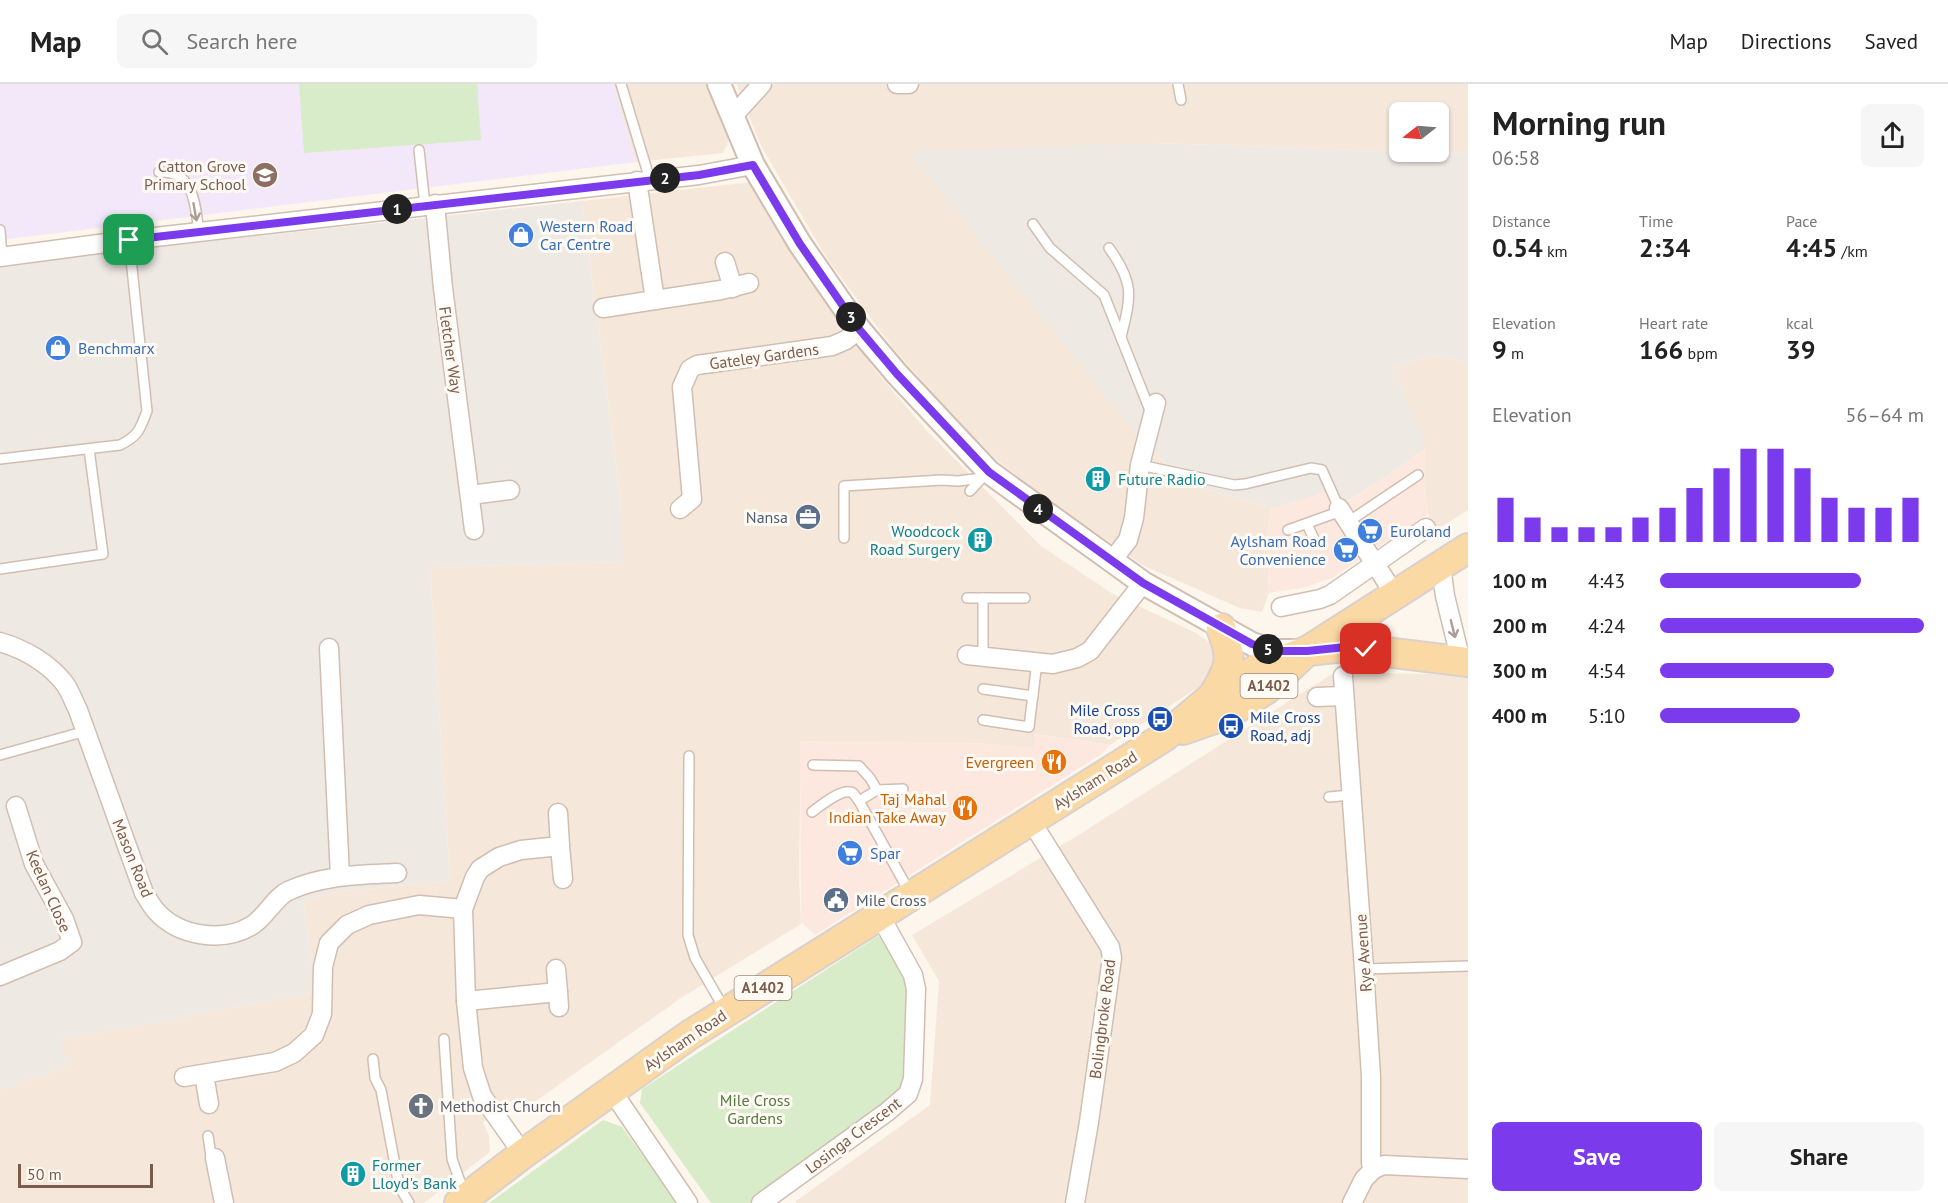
<!DOCTYPE html>
<html lang="en">
<head>
<meta charset="utf-8">
<style>
  body { margin:0; font-family:"PT Sans",sans-serif; background:#f6f6f6; color:#222; height:100vh; display:flex; flex-direction:column; font-size:22px; white-space:nowrap }
  * { box-sizing:border-box; margin:0 }
  p { font-size:20px; color:#767676 }
  .icon { flex:none; width:33px; height:33px; fill:none; stroke:currentColor; stroke-width:2; stroke-linecap:round; stroke-linejoin:round }
  .map { position:relative; flex:1; overflow:hidden }
  .details { display:flex; flex-direction:column; background:#fff; width:480px }
  .details>* { flex:none }
  .needle { width:39px; rotate:253deg }
  .tools { position:absolute; left:1389px; top:18px; display:grid; gap:12px }
  .tools a { display:grid; place-items:center; width:60px; height:60px; border-radius:9px; background:#fff; box-shadow:0 2px 4px #0004; font-size:30px }
  .scale { position:absolute; left:18px; bottom:15px; width:135px; box-sizing:border-box; padding-left:6px; border:3px solid #7a5c4d; border-top:0; font-size:16px; line-height:21px; white-space:nowrap; color:#7a5c4d; -webkit-text-stroke:4px #fffaf3; paint-order:stroke }
  .pin { position:absolute; display:grid; place-items:center; width:51px; height:51px; color:#fff; margin:-26px; border-radius:12px; box-shadow:0 3px 9px #0006 }
  .km { position:absolute; width:30px; height:30px; margin:-15px; border-radius:50%; background:#222; color:#fff; font-size:16px; line-height:30px; text-align:center }
  .round { display:grid; place-items:center; flex:none; width:63px; height:63px; border-radius:9px; background:#f6f6f6 }
  .headline { display:flex; align-items:center; justify-content:space-between; height:102px; padding:0 24px }
  h1 { font-size:33px; font-weight:700; line-height:45px }
  .stats { display:grid; grid-template-columns:repeat(3,1fr); gap:9px; height:102px; padding:6px 24px }
  .stats div { display:grid; align-content:center }
  .stats b { font-size:26px; font-weight:700 }
  .stats small { font-size:16px; font-weight:400 }
  .stats p { font-size:16px }
  .chart { height:168px; padding:12px 24px }
  .chart p { display:flex; justify-content:space-between }
  .chart svg { width:100%; height:108px; margin-top:6px; stroke:#7c3aed; stroke-width:6 }
  .cta { display:flex; gap:12px; margin-top:auto; padding:12px 24px }
  .cta a { flex:1; height:69px; border-radius:9px; background:#7c3aed; color:#fff; font-size:24px; font-weight:700; line-height:69px; text-align:center }
  .cta a+a { background:#f6f6f6; color:#222 }
  ul { padding:0 24px; list-style:none; font-size:20px }
  li { display:grid; grid-template-columns:96px 72px 1fr; align-items:center; height:45px }
  li i { height:15px; border-radius:8px; background:#7c3aed }
  header { display:flex; align-items:center; gap:36px; box-sizing:border-box; height:84px; padding:0 30px; background:#fff; border-bottom:2px solid #e0e0e0 }
  header strong { font-size:28px }
  nav { display:flex; gap:33px; margin-inline-start:auto; font-size:21px }
  .search { width:420px; height:54px; background:#f6f6f6; display:flex; align-items:center; gap:15px; box-sizing:border-box; padding:0 21px; border-radius:9px; color:#767676; font-size:22px }
  main { display:flex; flex:1; min-height:0 }
  .map>svg:first-child { display:block }
  .residential { fill:#f5e8da; fill-rule:evenodd }
  .commercial { fill:#fde8e0 }
  .industrial { fill:#efe9e4 }
  .education { fill:#f3e8fa }
  .green { fill:#d8ecc9 }
  .lines { fill:none; stroke-linecap:round; stroke-linejoin:round }
  .service-casing { stroke:#d1beb0; stroke-width:12 }
  .minor-casing { stroke:#d1beb0; stroke-width:21 }
  .tertiary-casing { stroke:#d1beb0; stroke-width:26 }
  .primary-casing { stroke:#dad1cd; stroke-width:32 }
  .service { stroke:#fff; stroke-width:9 }
  .minor { stroke:#fff; stroke-width:18 }
  .tertiary { stroke:#fff; stroke-width:22 }
  .primary { stroke:#fbd9a5; stroke-width:28 }
  .oneway { stroke:#af9d94 }
  .route-casing { stroke:#fff; stroke-width:12 }
  .route { stroke:#7c3aed; stroke-width:8 }
  .labels { text-anchor:middle; stroke-width:6; stroke-linejoin:round; paint-order:stroke }
  .shield { fill:#fffaf3; stroke:#a28b7f; stroke-width:1.5 }
  .shield-label { font-size:15px; font-weight:bold; fill:#7a5c4d }
  .education-label { font-size:16px; fill:#785e54; stroke:#fffaf3; text-anchor:end }
  .shop-label { font-size:16px; fill:#366cbe; stroke:#fffaf3; text-anchor:start }
  .street-label { font-size:16px; fill:#7a5c4d; stroke:#fffaf3 }
  .culture-label { font-size:16px; fill:#0d838f; stroke:#fffaf3; text-anchor:start }
  .service-label { font-size:16px; fill:#4e5e75; stroke:#fffaf3; text-anchor:end }
  .transit-label { font-size:16px; fill:#164399; stroke:#fffaf3; text-anchor:end }
  .food-label { font-size:16px; fill:#c56008; stroke:#fffaf3; text-anchor:end }
  .park-label { font-size:16px; fill:#537a41; stroke:#fffaf3 }
  .worship-label { font-size:16px; fill:#5b616d; stroke:#fffaf3; text-anchor:start }
</style>
</head>
<body>
<header>
<strong>Map</strong>
<div class="search"><svg class="icon" aria-label="search" viewBox="0 0 24 24"><circle cx="10" cy="10" r="6"/><path d="M15 15l6 6"/></svg>Search here</div>
<nav><a>Map</a><a>Directions</a><a>Saved</a></nav>
</header>
<main>
<div class="map">
<svg width="1468" height="1119" viewBox="0 0 1468 1119">
  <rect width="100%" height="100%" fill="#fdf6ec"/>
  <g class="residential">
    <polygon points="614,0 707,0 729,56 723,69 636,78"/>
    <path d="M 737,0 L 1468,0 L 1468,70 L 1155,59 L 1134,346 L 1184,399 L 1272,424 L 1266,450 L 1269,509 L 1262,528 L 1240,524 L 1144,482 L 1055,421 L 999,378 L 948,327 L 893,264 L 826,173 L 760,60 ZM 1400,28 L 1438,28 L 1438,68 L 1400,68 Z"/>
    <polygon points="752,98 824,214 876,287 926,346 1041,462 1113,510 1194,548 1209,558 1214,565 1216,575 1211,595 1110,661 1036,650 1034,664 973,659 957,661 801,657 799,790 801,840 681,914 533,1019 516,1019 483,1038 489,1052 490,1068 424,1119 0,1119 0,1006 70,981 59,956 316,908 303,816 343,807 450,797 430,483 622,478 620,411 582,117"/>
    <polygon points="1432,271 1468,278 1468,426 1431,449 1424,401 1425,363 1393,284"/>
    <polygon points="1335,588 1431,590 1468,594 1468,1119 796,1119 796,1117 930,1021 939,897 912,851 1077,752"/>
  </g>
  <g class="commercial">
    <polygon points="1426,363 1424,401 1428,430 1332,494 1302,504 1269,509 1266,450 1272,424 1336,404 1345,419 1381,396"/>
    <polygon points="1035,650 1110,661 1100,671 815,851 801,838 800,657 969,659 1034,663"/>
  </g>
  <g class="industrial">
    <polygon points="1155,59 1468,70 1468,278 1432,271 1393,284 1426,363 1381,396 1344,419 1335,405 1272,424 1185,399 1134,347 908,67"/>
    <polygon points="582,117 620,411 623,478 430,483 450,797 343,807 303,816 316,908 60,956 70,981 0,1006 0,184 111,168"/>
  </g>
  <polygon class="education" points="0,0 614,0 636,78 0,156"/>
  <g class="green">
    <polygon points="299,0 477,0 481,56 304,69"/>
    <polygon points="878,852 886,855 909,890 908,996 898,1014 751,1119 711,1119 640,1019 642,1005"/>
    <polygon points="603,1036 622,1043 678,1119 489,1119"/>
  </g>
  <g class="lines">
    <g class="service-casing">
      <g id="service">
        <polyline points="621,0 650,96"/>
        <polyline points="1178,0 1181,16"/>
        <polyline points="419,66 425,121"/>
        <path d="M 159,88 C 195,86 195,122 199,148"/>
        <polyline points="1033,140 1050,164 1104,211 1151,329"/>
        <polyline points="0,146 2,173"/>
        <path d="M 1109,164 C 1135,200 1131,212 1121,253"/>
        <path d="M 0,375 L 120,361 C 138,352 140,346 147,327 L 129,156"/>
        <polyline points="1140,381 1234,401 1245,400 1311,384 1322,386 1339,424"/>
        <polyline points="970,407 983,393"/>
        <polyline points="1348,438 1418,391"/>
        <polyline points="1307,440 1314,455"/>
        <polyline points="1288,446 1341,427"/>
        <polyline points="844,454 844,402 942,396 958,397 982,394"/>
        <polyline points="0,485 103,470 89,365"/>
        <polyline points="967,514 1025,514"/>
        <polyline points="983,573 983,514"/>
        <polyline points="983,605 1033,612"/>
        <polyline points="983,636 1029,643 1037,578"/>
        <polyline points="0,671 86,647"/>
        <polyline points="689,672 688,851 695,874 725,926"/>
        <polyline points="813,681 859,682 870,694 877,706"/>
        <polyline points="1329,713 1351,711"/>
        <polyline points="859,717 877,706 903,705"/>
        <path d="M 812,728 C 820,722 843,703 853,709 C 855,711 857,715 859,717 L 910,809"/>
        <polyline points="1364,885 1468,882"/>
        <polyline points="444,955 452,1075 464,1109"/>
        <polyline points="373,975 375,994 381,1006 399,1102 409,1119"/>
        <polyline points="208,1052 211,1072 215,1074"/>
      </g>
    </g>
    <g class="minor-casing">
      <g id="minor">
        <polyline points="897,0 909,0"/>
        <polyline points="733,32 762,0"/>
        <polyline points="435,120 443,204 474,446"/>
        <polyline points="0,173 129,156 699,91 753,81"/>
        <polyline points="725,178 733,204"/>
        <polyline points="655,216 721,206 749,199"/>
        <polyline points="603,224 655,216 637,97"/>
        <polyline points="470,411 510,406"/>
        <polyline points="1339,424 1395,511"/>
        <polyline points="680,425 692,415 682,303 690,285 697,281 832,262 846,256 859,245"/>
        <polyline points="1111,478 1128,456 1134,434 1140,381 1156,319"/>
        <polyline points="1441,482 1445,512 1461,577"/>
        <polyline points="1281,523 1320,515 1330,511 1426,444"/>
        <path d="M 0,558 C 24,565 49,579 65,600 C 70,607 74,618 78,626 L 144,809 C 148,815 152,823 157,828 C 179,852 222,859 251,842 C 265,834 275,813 288,807 C 322,791 359,791 397,789"/>
        <polyline points="329,564 340,792"/>
        <polyline points="967,571 1053,580 1077,574 1090,567 1143,499"/>
        <polyline points="1343,592 1364,885 1371,992 1371,1079 1374,1085 1364,1095 1352,1119"/>
        <polyline points="1317,613 1343,612"/>
        <polyline points="558,729 560,762"/>
        <polyline points="1031,737 1110,863 1112,874 1089,1038 1075,1119"/>
        <polyline points="556,885 558,908"/>
        <polyline points="0,892 60,867 72,858 64,835 34,780 16,722"/>
        <polyline points="466,917 558,908 559,923"/>
        <polyline points="204,990 209,1020"/>
        <polyline points="184,993 275,978 294,969 314,951 322,930 323,883 329,859 347,841 369,831 419,821 463,825"/>
        <polyline points="612,1007 688,1119"/>
        <polyline points="523,1070 482,1012 473,984 466,917 463,825 475,793 480,785 499,773 521,766 560,762 563,795"/>
        <polyline points="215,1074 224,1119"/>
        <polyline points="1374,1085 1384,1081 1468,1085"/>
        <polyline points="761,1119 887,1028 908,1010 913,995 916,905 913,891 879,830"/>
      </g>
    </g>
    <g class="tertiary-casing">
      <polyline id="tertiary" points="719,0 753,81 800,160 859,245 897,290 989,388 1143,499 1252,560 1272,567 1298,567"/>
    </g>
    <g class="primary-casing">
      <g id="primary">
        <path d="M 1213,612 C 1230,582 1234,577 1221,544"/>
        <polyline points="1183,646 1226,631 1267,605 1307,567 1468,464"/>
        <polyline points="459,1119 523,1070 688,952 1164,653 1213,612 1250,589 1260,583 1307,567 1345,563 1468,578"/>
      </g>
    </g>
    <use href="#service" class="service"/>
    <use href="#minor" class="minor"/>
    <use href="#tertiary" class="tertiary"/>
    <use href="#primary" class="primary"/>
  </g>
  <defs><path id="oneway-shaft" d="M-6 0H5M1.5-3L5.5 0L1.5 3" fill="none" stroke-width="1.6" stroke-linecap="round" stroke-linejoin="round" transform="scale(1.5)"/></defs>
  <g class="oneway">
    <use href="#oneway-shaft" transform="translate(195 128) rotate(80)"/>
    <use href="#oneway-shaft" transform="translate(1453 545) rotate(76)"/>
  </g>
  <g class="lines">
    <g class="route-casing">
      <polyline id="route" points="129,156 699,91 753,81 800,160 859,245 897,290 989,388 1143,499 1252,560 1272,567 1307,567 1346,563 1366,565"/>
    </g>
    <use href="#route" class="route"/>
  </g>
  <defs>
    <g id="school-disc" transform="scale(1.35)"><circle r="9.5" fill="#8d6e63" stroke="#fffaf3"/><path d="M0-5L7-2L0 1L-7-2ZM-4 1L0 2.5L4 1V4Q0 6-4 4Z" fill="#fff"/></g>
    <g id="shop-disc" transform="scale(1.35)"><circle r="9.5" fill="#3f7fe0" stroke="#fffaf3"/><path d="M-5-2.5h2.3a2.7 3.5 0 0 1 5.4 0H5L5.5 6h-11ZM-1.5-2.5h3a1.5 2.3 0 0 0-3 0Z" fill="#fff"/></g>
    <g id="building-disc" transform="scale(1.35)"><circle r="9.5" fill="#0f9aa8" stroke="#fffaf3"/><path d="M-4-6H4V6H1V3H-1V6H-4ZM-2.5-4.3h1.7v1.8h-1.7ZM.8-4.3h1.7v1.8H.8ZM-2.5-1h1.7V.8h-1.7ZM.8-1h1.7V.8H.8Z" fill="#fff"/></g>
    <g id="office-disc" transform="scale(1.35)"><circle r="9.5" fill="#5c6f8a" stroke="#fffaf3"/><path d="M-6-3h4V-5.5h4V-3h4V5H-6ZM-1-4.5V-3h2v-1.5ZM-6 0V1H6V0Z" fill="#fff"/></g>
    <g id="supermarket-disc" transform="scale(1.35)"><circle r="9.5" fill="#3f7fe0" stroke="#fffaf3"/><path d="M-6-5.5h2.5l.6 2H6L4.5 2H-2.5L-4.4-4H-6ZM-1.5 3.2a1.3 1.3 0 1 0 .1 0ZM3 3.2a1.3 1.3 0 1 0 .1 0Z" fill="#fff"/></g>
    <g id="bus-disc" transform="scale(1.35)"><circle r="9.5" fill="#1a4fb4" stroke="#fffaf3"/><path d="M-5-6H5V4H4V6H2V4H-2V6H-4V4H-5ZM-3.5-4V0h7V-4ZM-3.5 1.2v1.5H-2V1.2ZM2 1.2v1.5H3.5V1.2Z" fill="#fff"/></g>
    <g id="restaurant-disc" transform="scale(1.35)"><circle r="9.5" fill="#e8710a" stroke="#fffaf3"/><path d="M-5-6h1v4h1v-4h1v4h1v-4h1v5L-1.5 .5V6h-2V.5L-5-1ZM5-6V6H3V1.5H1.5Q1.5-4 5-6Z" fill="#fff"/></g>
    <g id="civic-disc" transform="scale(1.35)"><circle r="9.5" fill="#5c6f8a" stroke="#fffaf3"/><path d="M-.6-6.5H3V-4.5H.6V-3L4-1V1h2V6H-6V1h2V-1L-.6-3ZM-1.2 2.5V6h2.4V2.5Z" fill="#fff"/></g>
    <g id="church-disc" transform="scale(1.35)"><circle r="9.5" fill="#6b7280" stroke="#fffaf3"/><path d="M-1.2-6h2.4v3.5h3.3v2.4h-3.3V6h-2.4V-.1h-3.3v-2.4h3.3Z" fill="#fff"/></g>
  </defs>
  <g fill-rule="evenodd">
    <use href="#school-disc" x="265" y="91"/>
    <use href="#shop-disc" x="521" y="151"/>
    <use href="#shop-disc" x="58" y="264"/>
    <use href="#building-disc" x="1098" y="395"/>
    <use href="#office-disc" x="808" y="433"/>
    <use href="#supermarket-disc" x="1370" y="447"/>
    <use href="#building-disc" x="980" y="456"/>
    <use href="#supermarket-disc" x="1346" y="466"/>
    <use href="#bus-disc" x="1160" y="635"/>
    <use href="#bus-disc" x="1231" y="642"/>
    <use href="#restaurant-disc" x="1054" y="678"/>
    <use href="#restaurant-disc" x="965" y="724"/>
    <use href="#supermarket-disc" x="850" y="769"/>
    <use href="#civic-disc" x="836" y="816"/>
    <use href="#church-disc" x="421" y="1022"/>
    <use href="#building-disc" x="353" y="1090"/>
  </g>
  <g class="labels">
    <g class="shield">
      <rect x="1240.5" y="590" width="57" height="24" rx="4.5"/>
      <rect x="734.5" y="892" width="57" height="24" rx="4.5"/>
    </g>
    <g class="shield-label">
      <text x="1269" y="607">A1402</text>
      <text x="763" y="909">A1402</text>
    </g>
    <g class="education-label">
      <text x="246" y="88">Catton Grove<tspan x="246" dy="18">Primary School</tspan></text>
    </g>
    <g class="shop-label">
      <text x="540" y="148">Western Road<tspan x="540" dy="18">Car Centre</tspan></text>
      <text x="78" y="270">Benchmarx</text>
      <text x="1390" y="453">Euroland</text>
      <text x="1326" y="463" text-anchor="end">Aylsham Road<tspan x="1326" dy="18">Convenience</tspan></text>
      <text x="870" y="775">Spar</text>
    </g>
    <g class="street-label">
      <text transform="translate(451 266) rotate(82)" y="6">Fletcher Way</text>
      <text transform="translate(764 272) rotate(-8)" y="6">Gateley Gardens</text>
      <text transform="translate(1095 696) rotate(-32)" y="6">Aylsham Road</text>
      <text transform="translate(133 774) rotate(68)" y="6">Mason Road</text>
      <text transform="translate(49 807) rotate(66)" y="6">Keelan Close</text>
      <text transform="translate(1363 869) rotate(-94)" y="6">Rye Avenue</text>
      <text transform="translate(1102 935) rotate(-83)" y="6">Bolingbroke Road</text>
      <text transform="translate(685 956) rotate(-34)" y="6">Aylsham Road</text>
      <text transform="translate(853 1051) rotate(-37)" y="6">Losinga Crescent</text>
    </g>
    <g class="culture-label">
      <text x="1118" y="401">Future Radio</text>
      <text x="960" y="453" text-anchor="end">Woodcock<tspan x="960" dy="18">Road Surgery</tspan></text>
      <text x="372" y="1087">Former<tspan x="372" dy="18">Lloyd's Bank</tspan></text>
    </g>
    <g class="service-label">
      <text x="788" y="439">Nansa</text>
      <text x="856" y="822" text-anchor="start">Mile Cross</text>
    </g>
    <g class="transit-label">
      <text x="1140" y="632">Mile Cross<tspan x="1140" dy="18">Road, opp</tspan></text>
      <text x="1250" y="639" text-anchor="start">Mile Cross<tspan x="1250" dy="18">Road, adj</tspan></text>
    </g>
    <g class="food-label">
      <text x="1034" y="684">Evergreen</text>
      <text x="946" y="721">Taj Mahal<tspan x="946" dy="18">Indian Take Away</tspan></text>
    </g>
    <g class="park-label">
      <text x="755" y="1022">Mile Cross<tspan x="755" dy="18">Gardens</tspan></text>
    </g>
    <g class="worship-label">
      <text x="440" y="1028">Methodist Church</text>
    </g>
  </g>
</svg>
<div class="tools">
<a><svg class="needle" viewBox="-14 -14 28 28"><path d="M0-13l5 13h-10z" fill="#e53935"/><path d="M0 13l5-13h-10z" fill="#767676"/></svg></a>
</div>
<div class="scale">50 m</div>
<div class="pin" style="left:129px;top:156px;background:#1e9e55"><svg class="icon" aria-label="arrive" viewBox="0 0 24 24"><path d="M6 21V4h12l-3 4 3 4H6"/></svg></div>
<div class="pin" style="left:1366px;top:565px;background:#d93025"><svg class="icon" aria-label="check" viewBox="0 0 24 24"><path d="M5 12l5 5 9-10"/></svg></div>
<b class="km" style="left:397px;top:125px">1</b>
<b class="km" style="left:665px;top:94px">2</b>
<b class="km" style="left:851px;top:233px">3</b>
<b class="km" style="left:1038px;top:425px">4</b>
<b class="km" style="left:1268px;top:565px">5</b>
</div>
<section class="details">
<div class="headline"><div><h1>Morning run</h1><p>06:58</p></div><a class="round"><svg class="icon" aria-label="share" viewBox="0 0 24 24"><path d="M12 15V3M7 8l5-5 5 5M5 13v7h14v-7"/></svg></a></div>
<div class="stats">
<div><p>Distance</p><b>0.54<small> km</small></b></div>
<div><p>Time</p><b>2:34</b></div>
<div><p>Pace</p><b>4:45<small> /km</small></b></div>
</div>
<div class="stats">
<div><p>Elevation</p><b>9<small> m</small></b></div>
<div><p>Heart rate</p><b>166<small> bpm</small></b></div>
<div><p>kcal</p><b>39</b></div>
</div>
<div class="chart"><p><span>Elevation</span>56–64 m</p>
<svg viewBox="0 0 160 44" preserveAspectRatio="none"><path d="M5 44V26M15 44V34M25 44V38M35 44V38M45 44V38M55 44V34M65 44V30M75 44V22M85 44V14M95 44V6M105 44V6M115 44V14M125 44V26M135 44V30M145 44V30M155 44V26"/></svg>
</div>
<ul>
<li><b>100 m</b>4:43<i style="width:76%"></i></li>
<li><b>200 m</b>4:24<i style="width:100%"></i></li>
<li><b>300 m</b>4:54<i style="width:66%"></i></li>
<li><b>400 m</b>5:10<i style="width:53%"></i></li>
</ul>
<div class="cta"><a>Save</a><a>Share</a></div>
</section>
</main>
</body>
</html>
